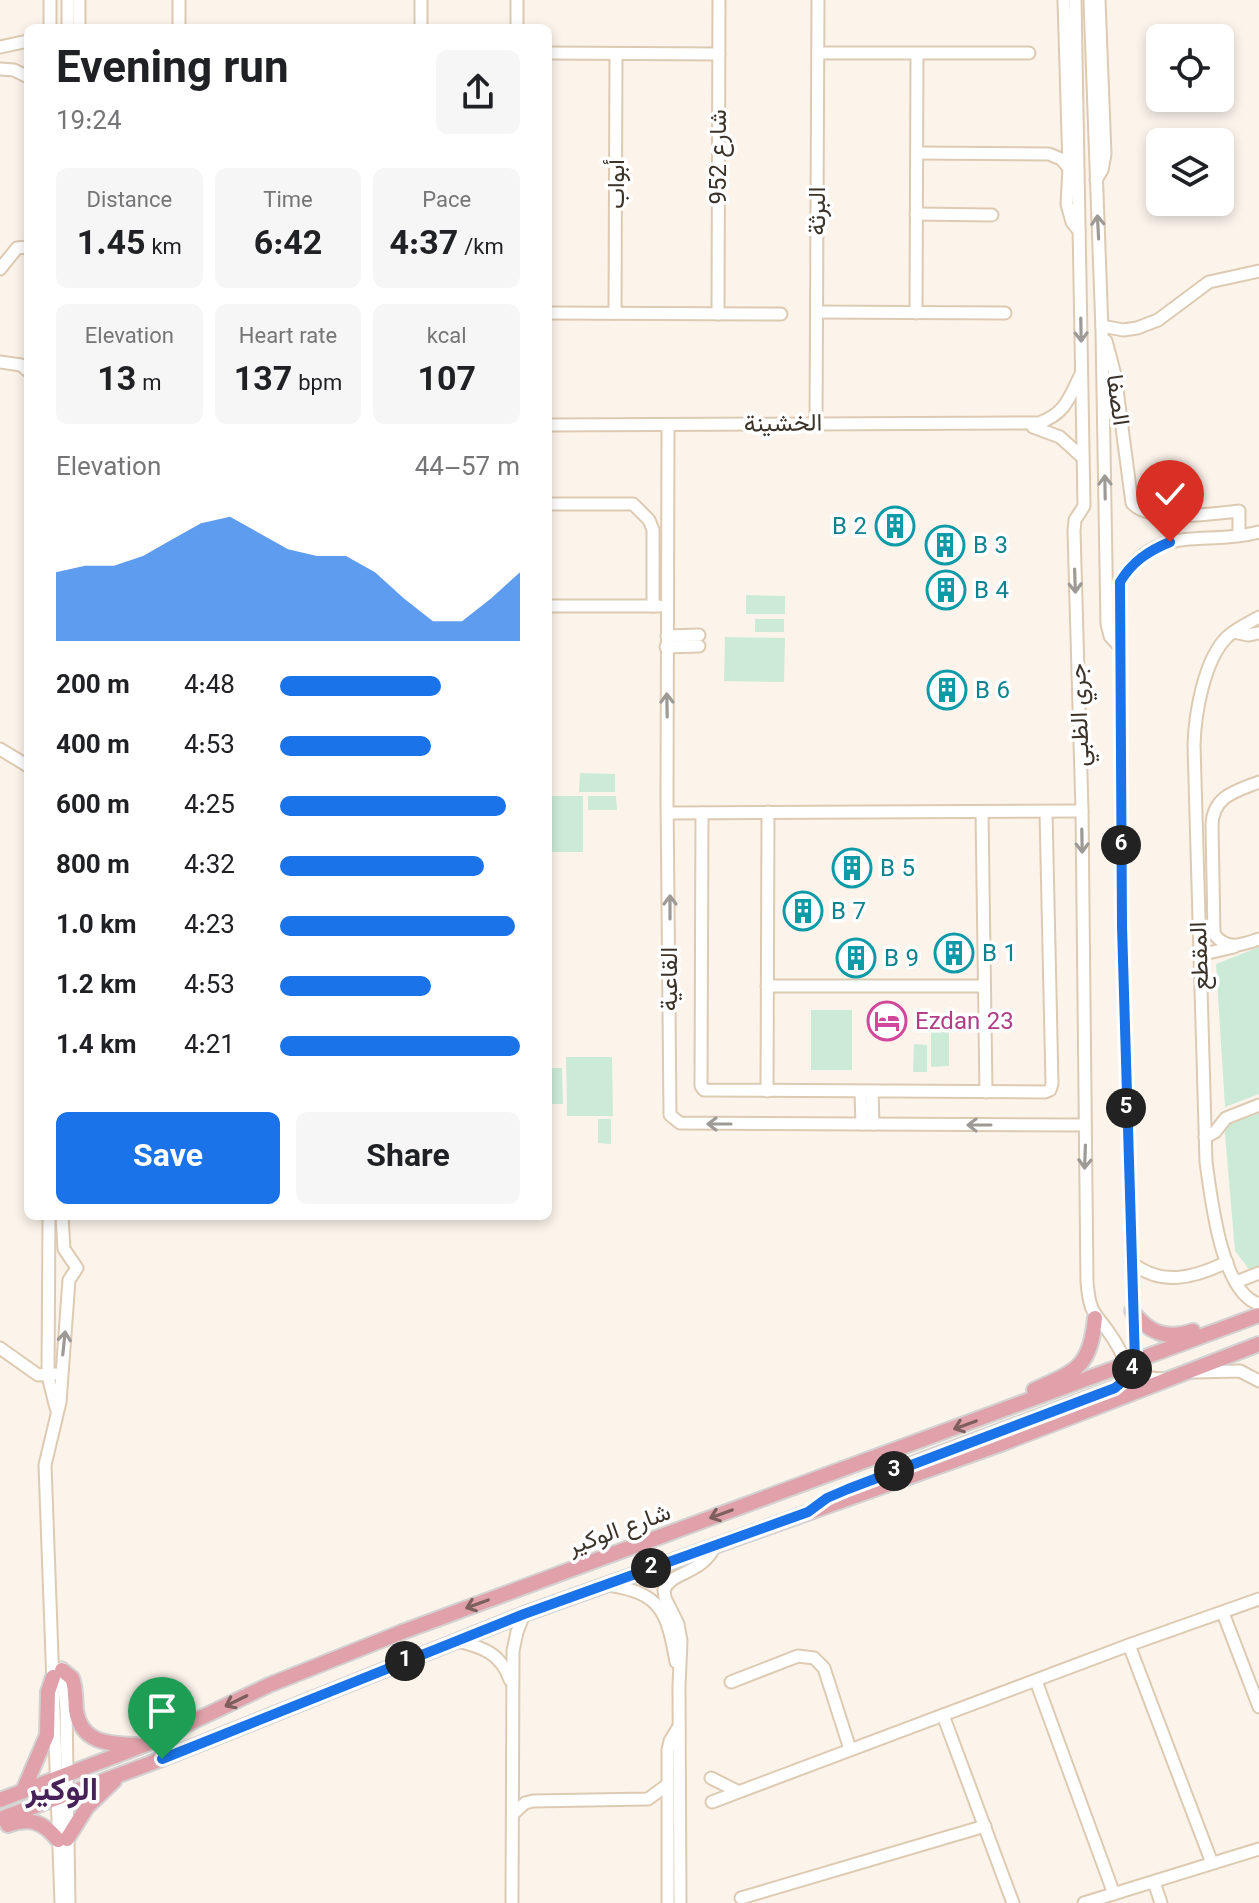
<!DOCTYPE html>
<html lang="en">
<head>
<meta charset="utf-8">
<style>
  body { margin:0; font-family:Georgia,Vazirmatn,serif; background:#f6f6f6; color:#202124; height:100vh; display:flex; flex-direction:column; font-size:30px; white-space:nowrap }
  * { box-sizing:border-box; margin:0 }
  p { font-size:26px; color:#757577 }
  .icon { flex:none; width:44px; height:44px; fill:none; stroke:currentColor; stroke-width:2; stroke-linecap:round; stroke-linejoin:round }
  .map { position:relative; flex:1; overflow:hidden }
  .details { position:absolute; left:24px; top:24px; width:528px; height:1196px; display:flex; flex-direction:column; background:#fff; border-radius:12px; box-shadow:0 4px 12px #0003 }
  .details>* { flex:none }
  .fabs { position:absolute; left:1146px; top:24px; display:grid; gap:16px }
  .fabs a { display:grid; place-items:center; width:88px; height:88px; border-radius:12px; background:#fff; box-shadow:0 4px 12px #0003; font-size:40px }
  .pin { position:absolute; display:grid; place-items:center; width:68px; height:68px; color:#fff; margin:-82px -34px; border-radius:50% 50% 50% 0; rotate:-45deg; box-shadow:0 0 8px #0007 }
  .pin .icon { rotate:45deg }
  .km { position:absolute; width:40px; height:40px; margin:-20px; border-radius:50%; background:#222; color:#fff; font-size:22px; line-height:40px; text-align:center }
  .round { display:grid; place-items:center; flex:none; width:84px; height:84px; border-radius:12px; background:#f6f6f6 }
  .summary { display:flex; align-items:center; justify-content:space-between; height:136px; padding:0 32px }
  h1 { font-size:44px; font-weight:700; line-height:60px }
  .figures { display:grid; grid-template-columns:repeat(3,1fr); gap:12px; height:136px; padding:8px 32px }
  .figures div { display:grid; align-content:center; border-radius:12px; background:#f6f6f6; text-align:center }
  .figures b { font-size:34px; font-weight:700 }
  .figures small { font-size:22px; font-weight:400 }
  .figures p { font-size:22px }
  .chart { height:224px; padding:16px 32px }
  .chart p { display:flex; justify-content:space-between }
  .chart svg { width:100%; height:144px; margin-top:8px; fill:#1a73e8; opacity:.7 }
  .button { display:flex; gap:16px; margin-top:auto; padding:16px 32px }
  .button a { flex:1; height:92px; border-radius:12px; background:#1a73e8; color:#fff; font-size:32px; font-weight:700; line-height:92px; text-align:center }
  .button a+a { background:#f6f6f6; color:#202124 }
  ul { padding:0 32px; list-style:none; font-size:26px }
  li { display:grid; grid-template-columns:128px 96px 1fr; align-items:center; height:60px }
  li i { height:20px; border-radius:10px; background:#1a73e8 }
  .map>svg:first-child { display:block }
  .green { fill:#ccebd7 }
  .lines { fill:none; stroke-linecap:round; stroke-linejoin:round }
  .minor-casing { stroke:#ddcab2; stroke-width:15 }
  .major-casing { stroke:#d4d2d0; stroke-width:18 }
  .minor { stroke:#fff; stroke-width:11 }
  .major { stroke:#e0a1aa; stroke-width:14 }
  .oneway { stroke:#9d9994 }
  .oneway2 { stroke:#7d5f5d }
  .route-casing { stroke:#fff; stroke-width:16 }
  .route { stroke:#1a73e8; stroke-width:10 }
  .labels { text-anchor:middle; stroke-width:7; stroke-linejoin:round; paint-order:stroke }
  .street-label { font-size:24px; fill:#3b332a; stroke:#fff }
  .culture-label { font-size:24px; fill:#0d838f; stroke:#fff; text-anchor:start }
  .hotel-label { font-size:24px; fill:#b23c85; stroke:#fff; text-anchor:start }
  .district-label { font-size:32px; font-weight:bold; fill:#462258; stroke:#fff }
</style>
</head>
<body>
<div class="map">
<svg width="1259" height="1903" viewBox="0 0 1259 1903">
  <rect width="100%" height="100%" fill="#fcf4eb"/>
  <g class="green">
    <polygon points="746,595 785,596 785,614 746,614"/>
    <rect x="755" y="619" width="29" height="13"/>
    <polygon points="725,637 785,638 784,682 724,681"/>
    <polygon points="580,773 615,774 615,792 579,792"/>
    <rect x="548" y="796" width="35" height="56"/>
    <polygon points="588,796 616,796 617,810 588,810"/>
    <polygon points="1259,947 1259,1094 1225,1107 1216,964"/>
    <rect x="811" y="1010" width="41" height="60"/>
    <polygon points="931,1032 949,1032 949,1066 931,1067"/>
    <polygon points="914,1044 927,1045 927,1072 913,1072"/>
    <polygon points="566,1057 612,1057 613,1116 567,1116"/>
    <polygon points="548,1068 562,1068 563,1104 548,1104"/>
    <polygon points="1259,1110 1259,1282 1235,1251 1224,1123"/>
    <polygon points="598,1119 611,1119 611,1144 598,1143"/>
  </g>
  <g class="lines">
    <g class="minor-casing">
      <g id="minor">
        <polyline points="68,0 68,28"/>
        <polyline points="179,0 179,28"/>
        <polyline points="421,0 421,28"/>
        <polyline points="517,0 517,28"/>
        <polyline points="1064,0 1069,168 1067,204 1072,222 1079,231"/>
        <path d="M 1075,0 L 1084,506 L 1075,520 L 1074,531 L 1082,811 L 1087,1282 C 1090,1317 1095,1311 1112,1337 C 1130,1364 1126,1379 1166,1379"/>
        <polyline points="1090,0 1102,331 1107,624 1110,636 1118,645"/>
        <polyline points="50,28 50,0"/>
        <polyline points="79,28 79,0"/>
        <polyline points="0,47 28,41"/>
        <polyline points="548,53 719,54"/>
        <polyline points="818,53 1029,53"/>
        <polyline points="0,69 14,70 28,77"/>
        <polyline points="917,153 1049,154 1061,159 1069,168"/>
        <polyline points="1096,180 1102,170 1105,154 1099,0"/>
        <polyline points="916,214 992,215"/>
        <polyline points="0,269 17,248 28,247"/>
        <polyline points="817,312 1005,313"/>
        <polyline points="548,313 781,314"/>
        <polyline points="615,313 616,54"/>
        <polyline points="916,313 917,54"/>
        <polyline points="718,314 719,0"/>
        <polyline points="1102,326 1123,330 1137,328 1158,320 1209,282 1259,271"/>
        <path d="M 1106,341 L 1115,375 L 1132,503 C 1148,523 1214,514 1239,511 L 1239,535"/>
        <polyline points="0,362 21,365 28,371"/>
        <polyline points="816,422 818,0"/>
        <path d="M 548,425 L 1039,423 C 1066,413 1069,398 1081,374"/>
        <polyline points="668,425 667,799 670,1115 680,1123 1085,1125"/>
        <polyline points="1033,427 1060,437 1083,458"/>
        <polyline points="548,504 633,504 649,520 653,530 653,606"/>
        <polyline points="548,606 659,606"/>
        <path d="M 1259,617 C 1248,623 1236,629 1227,637 C 1204,660 1195,713 1194,745 L 1206,1162 C 1211,1197 1221,1293 1259,1304"/>
        <polyline points="1234,632 1248,635 1259,633"/>
        <polyline points="667,636 699,635"/>
        <polyline points="666,647 699,646"/>
        <polyline points="0,749 28,766"/>
        <path d="M 1259,782 C 1236,791 1213,796 1212,825 L 1214,934 C 1227,951 1242,945 1259,939"/>
        <polyline points="982,812 986,1092"/>
        <polyline points="668,813 1082,811"/>
        <polyline points="702,813 701,1086 704,1090 1045,1092 1050,1090 1052,1084 1046,812"/>
        <polyline points="1199,955 1234,947"/>
        <polyline points="767,986 984,986"/>
        <polyline points="767,1091 768,812"/>
        <polyline points="861,1092 862,1124"/>
        <polyline points="872,1092 873,1124"/>
        <polyline points="1205,1137 1215,1132 1226,1118 1259,1105"/>
        <polyline points="49,1216 48,1376 56,1408"/>
        <path d="M 1131,1262 C 1161,1287 1194,1278 1227,1262"/>
        <polyline points="1236,1282 1259,1273"/>
        <polyline points="0,1348 38,1375 55,1374"/>
        <path d="M 1135,1362 L 1122,926 L 1120,582 C 1157,521 1205,547 1259,532"/>
        <polyline points="1193,1372 1240,1371 1259,1381"/>
        <path d="M 608,1585 C 661,1593 667,1611 676,1662"/>
        <polyline points="1223,1613 1259,1707"/>
        <path d="M 457,1641 C 482,1647 501,1653 510,1680"/>
        <polyline points="1129,1645 1212,1863"/>
        <polyline points="62,1668 66,1708 69,1903"/>
        <polyline points="1036,1681 1114,1894"/>
        <polyline points="731,1682 798,1656 814,1658 824,1668 850,1749"/>
        <polyline points="943,1715 1013,1903"/>
        <polyline points="711,1778 737,1791"/>
        <polyline points="712,1802 1129,1645 1259,1599"/>
        <polyline points="513,1814 525,1803 533,1801 648,1799 667,1785"/>
        <polyline points="1154,1882 1161,1903"/>
        <polyline points="741,1898 985,1826"/>
        <polyline points="61,1903 45,1465 60,1402 69,1280 77,1268 64,1249 62,1216"/>
        <polyline points="512,1903 513,1651 517,1632 524,1614"/>
        <polyline points="668,1903 668,1750 670,1741 678,1728"/>
        <path d="M 680,1903 L 679,1686 L 681,1641 L 678,1624 L 665,1598 L 664,1590 C 672,1570 702,1576 716,1544"/>
        <polyline points="1084,1903 1259,1849"/>
      </g>
    </g>
    <g class="major-casing">
      <g id="major">
        <path d="M 1132,1311 C 1149,1333 1166,1340 1193,1331"/>
        <path d="M 1034,1390 C 1077,1370 1090,1368 1095,1318"/>
        <polyline points="883,1475 1115,1388 1128,1377 1135,1362"/>
        <path d="M 62,1670 L 72,1678 C 76,1688 75,1699 76,1710 C 81,1743 108,1744 136,1745"/>
        <polyline points="23,1791 47,1735 48,1692 53,1677"/>
        <polyline points="0,1800 144,1745 269,1685 402,1632 1259,1315"/>
        <polyline points="0,1819 162,1759 524,1614 1001,1444 1259,1344"/>
        <path d="M 8,1825 C 31,1817 43,1822 58,1840"/>
        <polyline points="67,1839 87,1807 114,1781"/>
      </g>
    </g>
    <use href="#minor" class="minor"/>
    <use href="#major" class="major"/>
  </g>
  <defs><path id="oneway-shaft" d="M-6 0H5M1.5-3L5.5 0L1.5 3" fill="none" stroke-width="1.6" stroke-linecap="round" stroke-linejoin="round" transform="scale(2)"/></defs>
  <g class="oneway">
    <use href="#oneway-shaft" transform="translate(1098 227) rotate(-93)"/>
    <use href="#oneway-shaft" transform="translate(1081 330) rotate(89)"/>
    <use href="#oneway-shaft" transform="translate(1105 487) rotate(-91)"/>
    <use href="#oneway-shaft" transform="translate(1075 581) rotate(88)"/>
    <use href="#oneway-shaft" transform="translate(667 705) rotate(-91)"/>
    <use href="#oneway-shaft" transform="translate(1082 841) rotate(89)"/>
    <use href="#oneway-shaft" transform="translate(670 907) rotate(-90)"/>
    <use href="#oneway-shaft" transform="translate(719 1124) rotate(-180)"/>
    <use href="#oneway-shaft" transform="translate(979 1125) rotate(-180)"/>
    <use href="#oneway-shaft" transform="translate(1085 1157) rotate(92)"/>
    <use href="#oneway-shaft" transform="translate(64 1343) rotate(-84)"/>
  </g>
  <g class="oneway2">
    <use href="#oneway-shaft" transform="translate(965 1425) rotate(160)"/>
    <use href="#oneway-shaft" transform="translate(721 1514) rotate(160)"/>
    <use href="#oneway-shaft" transform="translate(477 1604) rotate(160)"/>
    <use href="#oneway-shaft" transform="translate(236 1701) rotate(154)"/>
  </g>
  <g class="lines">
    <g class="route-casing">
      <path id="route" d="M 162,1759 L 524,1614 L 808,1512 L 827,1498 L 848,1489 L 1115,1388 L 1128,1377 L 1135,1362 L 1122,926 L 1120,582 C 1132,562 1148,551 1170,542"/>
    </g>
    <use href="#route" class="route"/>
  </g>
  <defs>
    <g id="building-ring" transform="scale(2)"><circle r="9.5" fill="#fff" stroke="#0f9aa8" stroke-width="1.5"/><path d="M-4-6H4V6H1V3H-1V6H-4ZM-2.5-4.3h1.7v1.8h-1.7ZM.8-4.3h1.7v1.8H.8ZM-2.5-1h1.7V.8h-1.7ZM.8-1h1.7V.8H.8Z" fill="#0f9aa8"/></g>
    <g id="hotel-ring" transform="scale(2)"><circle r="9.5" fill="#fff" stroke="#d1479c" stroke-width="1.5"/><path d="M-6-4.5h1.5V1H6V5H4.5V3h-9V5H-6ZM-4 0a1.8 1.8 0 1 1 3.6 0ZM.5 0V-2.5h3Q6-2.5 6 0Z" fill="#d1479c"/></g>
  </defs>
  <g fill-rule="evenodd">
    <use href="#building-ring" x="895" y="526"/>
    <use href="#building-ring" x="945" y="545"/>
    <use href="#building-ring" x="946" y="590"/>
    <use href="#building-ring" x="947" y="690"/>
    <use href="#building-ring" x="852" y="868"/>
    <use href="#building-ring" x="803" y="911"/>
    <use href="#building-ring" x="954" y="953"/>
    <use href="#building-ring" x="856" y="958"/>
    <use href="#hotel-ring" x="887" y="1021"/>
  </g>
  <g class="labels">
    <g class="street-label">
      <text transform="translate(718 157) rotate(-90)" y="8">شارع 952</text>
      <text transform="translate(616 184) rotate(-90)" y="8">أبواب</text>
      <text transform="translate(817 211) rotate(-90)" y="8">البرثة</text>
      <text transform="translate(1118 400) rotate(82)" y="8">الصفا</text>
      <text transform="translate(783 423) rotate(-1)" y="8">الخشينة</text>
      <text transform="translate(1079 715) rotate(-92)" y="8">جري الظبي</text>
      <text transform="translate(1199 956) rotate(-92)" y="8">المقطع</text>
      <text transform="translate(669 979) rotate(-90)" y="8">القاعية</text>
      <text transform="translate(619 1529) rotate(-20)" y="8">شارع الوكير</text>
    </g>
    <g class="culture-label">
      <text x="867" y="534" text-anchor="end">B 2</text>
      <text x="973" y="553">B 3</text>
      <text x="974" y="598">B 4</text>
      <text x="975" y="698">B 6</text>
      <text x="880" y="876">B 5</text>
      <text x="831" y="919">B 7</text>
      <text x="982" y="961">B 1</text>
      <text x="884" y="966">B 9</text>
    </g>
    <g class="hotel-label">
      <text x="915" y="1029">Ezdan 23</text>
    </g>
    <g class="district-label">
      <text x="62" y="1800">الوكير</text>
    </g>
  </g>
</svg>
<div class="fabs">
<a><svg class="icon" aria-label="locate" viewBox="0 0 24 24"><circle cx="12" cy="12" r="6"/><path d="M12 2v4M12 18v4M2 12h4M18 12h4"/></svg></a>
<a><svg class="icon" aria-label="layers" viewBox="0 0 24 24"><path d="M12 4l9 5-9 5-9-5zM3 14l9 5 9-5"/></svg></a>
</div>
<div class="pin" style="left:162px;top:1759px;background:#1e9e55"><svg class="icon" aria-label="arrive" viewBox="0 0 24 24"><path d="M6 21V4h12l-3 4 3 4H6"/></svg></div>
<div class="pin" style="left:1170px;top:542px;background:#d93025"><svg class="icon" aria-label="check" viewBox="0 0 24 24"><path d="M5 12l5 5 9-10"/></svg></div>
<b class="km" style="left:405px;top:1661px">1</b>
<b class="km" style="left:651px;top:1568px">2</b>
<b class="km" style="left:894px;top:1471px">3</b>
<b class="km" style="left:1132px;top:1369px">4</b>
<b class="km" style="left:1126px;top:1108px">5</b>
<b class="km" style="left:1121px;top:845px">6</b>
<section class="details">
<div class="summary"><div><h1>Evening run</h1><p>19:24</p></div><a class="round"><svg class="icon" aria-label="share" viewBox="0 0 24 24"><path d="M12 15V3M7 8l5-5 5 5M5 13v7h14v-7"/></svg></a></div>
<div class="figures">
<div><p>Distance</p><b>1.45<small> km</small></b></div>
<div><p>Time</p><b>6:42</b></div>
<div><p>Pace</p><b>4:37<small> /km</small></b></div>
</div>
<div class="figures">
<div><p>Elevation</p><b>13<small> m</small></b></div>
<div><p>Heart rate</p><b>137<small> bpm</small></b></div>
<div><p>kcal</p><b>107</b></div>
</div>
<div class="chart"><p><span>Elevation</span>44–57 m</p>
<svg viewBox="0 0 160 44" preserveAspectRatio="none"><path d="M0 44V23L10 21L20 21L30 18L40 13L50 8L60 6L70 11L80 16L90 18L100 18L110 23L120 31L130 38L140 38L150 31L160 23V44z"/></svg>
</div>
<ul>
<li><b>200 m</b>4:48<i style="width:67%"></i></li>
<li><b>400 m</b>4:53<i style="width:63%"></i></li>
<li><b>600 m</b>4:25<i style="width:94%"></i></li>
<li><b>800 m</b>4:32<i style="width:85%"></i></li>
<li><b>1.0 km</b>4:23<i style="width:98%"></i></li>
<li><b>1.2 km</b>4:53<i style="width:63%"></i></li>
<li><b>1.4 km</b>4:21<i style="width:100%"></i></li>
</ul>
<div class="button"><a>Save</a><a>Share</a></div>
</section>
</div>
</body>
</html>
